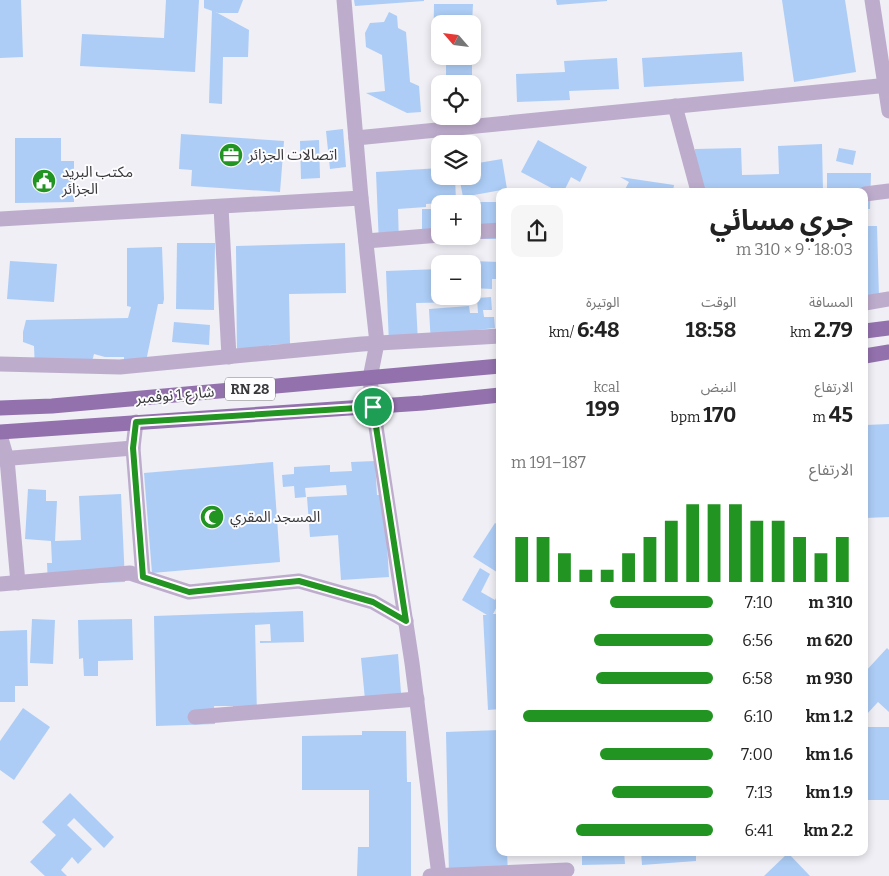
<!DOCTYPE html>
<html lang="ar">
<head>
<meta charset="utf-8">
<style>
  body { margin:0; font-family:Bitter,"Noto Sans Arabic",serif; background:#f6f6f6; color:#222; direction:rtl; height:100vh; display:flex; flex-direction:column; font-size:19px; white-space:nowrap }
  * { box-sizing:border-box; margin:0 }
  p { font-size:16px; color:#767676 }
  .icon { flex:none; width:28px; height:28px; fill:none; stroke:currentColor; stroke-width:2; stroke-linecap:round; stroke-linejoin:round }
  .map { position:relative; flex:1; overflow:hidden; direction:ltr }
  .drawer { position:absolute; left:496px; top:188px; width:372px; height:668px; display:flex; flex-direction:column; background:#fff; border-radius:10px; box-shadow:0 2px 8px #0003; direction:rtl }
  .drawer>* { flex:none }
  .needle { width:32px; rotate:298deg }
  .fabs { position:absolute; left:431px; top:15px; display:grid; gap:10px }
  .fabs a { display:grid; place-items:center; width:50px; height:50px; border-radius:10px; background:#fff; box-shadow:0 2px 8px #0003; font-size:25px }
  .pin { position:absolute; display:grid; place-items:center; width:42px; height:42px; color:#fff; margin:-21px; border:2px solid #fff; border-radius:50%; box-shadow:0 1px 5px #0007 }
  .round { display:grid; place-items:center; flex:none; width:52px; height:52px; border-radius:10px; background:#f6f6f6 }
  .headline { display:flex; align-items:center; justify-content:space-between; height:85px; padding:0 15px }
  h1 { font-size:28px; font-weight:700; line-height:38px }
  .stats { display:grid; grid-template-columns:repeat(3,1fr); gap:8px; height:85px; padding:5px 15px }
  .stats div { display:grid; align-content:center }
  .stats b { font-size:21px; font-weight:700 }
  .stats small { font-size:14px; font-weight:400 }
  .stats p { font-size:14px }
  .chart { height:140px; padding:10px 15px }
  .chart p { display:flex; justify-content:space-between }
  .chart svg { width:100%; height:90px; margin-top:5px; stroke:#229421; stroke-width:6 }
  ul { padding:0 15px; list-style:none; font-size:16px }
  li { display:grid; grid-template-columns:80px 60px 1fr; align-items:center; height:38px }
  li i { height:12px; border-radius:6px; background:#229421 }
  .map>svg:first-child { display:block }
  .building { fill:#adcdf6 }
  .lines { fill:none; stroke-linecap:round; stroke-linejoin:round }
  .minor { stroke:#beaccd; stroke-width:15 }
  .major { stroke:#9371ad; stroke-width:15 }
  .route-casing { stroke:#fff; stroke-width:10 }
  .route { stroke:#229421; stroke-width:6 }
  .labels { text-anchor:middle; stroke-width:4; stroke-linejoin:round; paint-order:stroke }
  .shield { fill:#fdfdff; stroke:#747476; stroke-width:1 }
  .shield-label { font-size:14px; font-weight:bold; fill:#39393b }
  .poi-label { font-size:15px; fill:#39393b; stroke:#fdfdff; text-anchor:start }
  .street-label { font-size:15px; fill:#39393b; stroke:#fdfdff }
</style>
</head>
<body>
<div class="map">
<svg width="889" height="876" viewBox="0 0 889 876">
  <rect width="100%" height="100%" fill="#efeff5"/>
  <g class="building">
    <polygon points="0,0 21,0 23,57 0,58"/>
    <polygon points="166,0 199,0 195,72 80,66 82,34 164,38"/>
    <polygon points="204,0 243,0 238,13 218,13 204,8"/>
    <polygon points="354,0 424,0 424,1 355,6"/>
    <polygon points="556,0 607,0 607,1 557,5"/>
    <polygon points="782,0 845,0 856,72 794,82"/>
    <polygon points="434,4 473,4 472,24 440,24 440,56 472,56 472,84 446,84 446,62 433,62"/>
    <polygon points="212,10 249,30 248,57 223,57 222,104 209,103"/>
    <polygon points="389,12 397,16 398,28 406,32 410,82 419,86 421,112 407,113 366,93 385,91 382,55 366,47 365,33 370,23 384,22"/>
    <polygon points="742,52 744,81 644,87 642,58"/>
    <polygon points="617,58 619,89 569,91 570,100 517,102 516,74 565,72 564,61"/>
    <polygon points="343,129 346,167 330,169 326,131"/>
    <polygon points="181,134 284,141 280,192 191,186 192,170 179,169"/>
    <polygon points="15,138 61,138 61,161 74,161 74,202 15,203"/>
    <polygon points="319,140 320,178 301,179 300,141"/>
    <polygon points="538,140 587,167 580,182 571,177 564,191 557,191 521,172"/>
    <polygon points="822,144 823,191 696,191 695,149 741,148 742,175 779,174 778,146"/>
    <polygon points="839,148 856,151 853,165 836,161"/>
    <polygon points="502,159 507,189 463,197 459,176 472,176 472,164"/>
    <polygon points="440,168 440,176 455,176 456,202 426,204 426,207 398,209 399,244 379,245 376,172"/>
    <polygon points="827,173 871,173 870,209 865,209 865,191 827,191"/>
    <polygon points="620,177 674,185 673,191 624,191 629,182"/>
    <polygon points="462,202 500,202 500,239 422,239 422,209 440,209 440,236 472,236 472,204 462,204"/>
    <polygon points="865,226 877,226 879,298 865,299"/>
    <polygon points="177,243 215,243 214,310 176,309"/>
    <polygon points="345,243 346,293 289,294 290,344 269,345 269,359 237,360 236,246"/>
    <polygon points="162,247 164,299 163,304 158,304 145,366 124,363 124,357 105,357 94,354 90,369 35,370 34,346 23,342 23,332 26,320 128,318 131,307 127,306 127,248"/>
    <polygon points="10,261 57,264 54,302 7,299"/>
    <polygon points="470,261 500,262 500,279 492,279 492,289 472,288 472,264 469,264"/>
    <polygon points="440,269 440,296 462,296 463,302 416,303 418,343 389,344 386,271"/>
    <polygon points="491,297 492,310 483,310 484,317 494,317 495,328 476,330 431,345 429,309 469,306 470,313 478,313 477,298"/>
    <polygon points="174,322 210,325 209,345 172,342"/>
    <polygon points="889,424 889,517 865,518 865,485 868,485 866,425"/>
    <polygon points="375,461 377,495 384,495 389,577 341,580 338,535 310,537 307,497 347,495 346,485 305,488 306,497 295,498 294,486 283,487 282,475 294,474 294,467 330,465 330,472 352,471 351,462"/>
    <polygon points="273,462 280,562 152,573 144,473"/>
    <polygon points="28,489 46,490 46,501 57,501 55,541 81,540 79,496 121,494 125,582 48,585 47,563 52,563 51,541 25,539"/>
    <polygon points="495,523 500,526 500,574 473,557"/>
    <polygon points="480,568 490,574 481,592 495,600 500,591 500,601 493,614 500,614 500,709 488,710 483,615 487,615 462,600"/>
    <polygon points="303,611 304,642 260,643 260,641 271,641 270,624 255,625 257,716 233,717 233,706 214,706 215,724 156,726 154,616"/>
    <polygon points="32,619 55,620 53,664 30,663"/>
    <polygon points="132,619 133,660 98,661 98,676 84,676 83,658 79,659 78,620"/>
    <polygon points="27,630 28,686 15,686 15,702 0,702 0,631"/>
    <polygon points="887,648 889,650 889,712 878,702 866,715 865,672"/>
    <polygon points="398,654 402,706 366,710 361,658"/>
    <polygon points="23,708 50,727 14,780 0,770 0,741"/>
    <rect x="865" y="727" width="24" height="73"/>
    <polygon points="500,730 500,851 507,851 508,876 449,876 446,732"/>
    <polygon points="362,731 406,731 407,782 411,782 411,876 357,876 358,847 369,847 369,790 302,790 302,736 362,735"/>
    <polygon points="70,793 114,837 104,848 74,818 67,825 92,849 78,864 72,857 61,870 67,876 45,876 30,862 56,835 42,822"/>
    <polygon points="582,851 624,851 625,864 582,865"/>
    <polygon points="641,851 696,851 696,861 642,865"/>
    <polygon points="788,853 810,876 764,876"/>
  </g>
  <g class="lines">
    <g class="minor">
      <polyline points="344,0 361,198 377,343 370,378 373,407 412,663 439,875"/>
      <polyline points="872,0 889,111"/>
      <polyline points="675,106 698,191"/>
      <polyline points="356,138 889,85"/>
      <polyline points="865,194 889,191"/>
      <polyline points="221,207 229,357"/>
      <polyline points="0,219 361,198"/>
      <polyline points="472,232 500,230"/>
      <polyline points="366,241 440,235"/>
      <polyline points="865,303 889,299"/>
      <polyline points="0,364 120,367 362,344 500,336"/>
      <polyline points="136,422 133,448 143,577"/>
      <polyline points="0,435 7,459 18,583"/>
      <polyline points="0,459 133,448"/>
      <polyline points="0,584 130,573 189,592 299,581 373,602 406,621"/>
      <polyline points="195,717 417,699"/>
      <polyline points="430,876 567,870"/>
    </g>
    <g class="major">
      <polyline points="865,331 889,328"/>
      <polyline points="865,356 889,352"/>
      <polyline points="0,408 52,406 500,366"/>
      <polyline points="0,432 423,403 500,395"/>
    </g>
  </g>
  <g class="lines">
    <g class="route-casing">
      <polygon id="route" points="373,407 406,621 373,602 299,581 189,592 143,577 133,448 136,422"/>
    </g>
    <use href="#route" class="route"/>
  </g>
  <defs>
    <g id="office-disc" transform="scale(1.25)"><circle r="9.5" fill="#229421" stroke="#fdfdff"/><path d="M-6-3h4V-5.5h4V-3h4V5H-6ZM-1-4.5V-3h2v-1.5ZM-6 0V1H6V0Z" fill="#fff"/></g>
    <g id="civic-disc" transform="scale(1.25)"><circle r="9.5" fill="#229421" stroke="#fdfdff"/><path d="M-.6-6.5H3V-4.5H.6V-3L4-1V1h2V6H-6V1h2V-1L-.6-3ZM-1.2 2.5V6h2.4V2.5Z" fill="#fff"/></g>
    <g id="mosque-disc" transform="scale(1.25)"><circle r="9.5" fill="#229421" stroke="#fdfdff"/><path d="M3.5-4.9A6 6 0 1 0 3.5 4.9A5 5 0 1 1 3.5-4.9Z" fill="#fff"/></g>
  </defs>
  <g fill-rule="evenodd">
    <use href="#office-disc" x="231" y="155"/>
    <use href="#civic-disc" x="44" y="181"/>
    <use href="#mosque-disc" x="212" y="517"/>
  </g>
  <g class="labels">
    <rect class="shield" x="225" y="377.5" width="50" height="23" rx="4"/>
    <g class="shield-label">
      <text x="250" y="394">RN 28</text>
    </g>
    <g class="poi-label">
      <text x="248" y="160">اتصالات الجزائر</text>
      <text x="62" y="177">مكتب البريد<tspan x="62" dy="17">الجزائر</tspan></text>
      <text x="230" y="522">المسجد المقري</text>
    </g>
    <g class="street-label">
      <text transform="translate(175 395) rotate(-5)" y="5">شارع 1 نوفمبر</text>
    </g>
  </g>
</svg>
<div class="fabs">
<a><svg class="needle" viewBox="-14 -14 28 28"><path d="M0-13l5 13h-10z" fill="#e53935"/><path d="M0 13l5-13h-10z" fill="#767676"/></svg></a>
<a><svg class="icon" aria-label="locate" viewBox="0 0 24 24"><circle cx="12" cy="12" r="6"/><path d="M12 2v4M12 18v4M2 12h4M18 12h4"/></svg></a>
<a><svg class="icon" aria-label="layers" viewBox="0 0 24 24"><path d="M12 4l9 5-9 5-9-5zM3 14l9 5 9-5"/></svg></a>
<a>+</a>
<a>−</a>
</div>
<div class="pin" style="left:373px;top:407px;background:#1e9e55"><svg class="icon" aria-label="arrive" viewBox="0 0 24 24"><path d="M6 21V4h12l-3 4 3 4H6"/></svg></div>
<section class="drawer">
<div class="headline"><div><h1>جري مسائي</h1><p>18:03 · 9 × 310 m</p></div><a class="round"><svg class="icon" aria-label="share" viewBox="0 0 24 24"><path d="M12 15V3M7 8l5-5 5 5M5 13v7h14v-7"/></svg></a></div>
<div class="stats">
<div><p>المسافة</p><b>2.79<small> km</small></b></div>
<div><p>الوقت</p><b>18:58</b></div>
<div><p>الوتيرة</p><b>6:48<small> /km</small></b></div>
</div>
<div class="stats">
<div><p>الارتفاع</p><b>45<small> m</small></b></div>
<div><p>النبض</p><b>170<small> bpm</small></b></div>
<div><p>kcal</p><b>199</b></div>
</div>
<div class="chart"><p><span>الارتفاع</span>187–191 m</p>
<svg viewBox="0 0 160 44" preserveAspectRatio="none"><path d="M5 44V22M15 44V22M25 44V30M35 44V38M45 44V38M55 44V30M65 44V22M75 44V14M85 44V6M95 44V6M105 44V6M115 44V14M125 44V14M135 44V22M145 44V30M155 44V22"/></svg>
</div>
<ul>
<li><b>310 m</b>7:10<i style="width:51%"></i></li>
<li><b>620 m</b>6:56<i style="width:59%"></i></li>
<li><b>930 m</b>6:58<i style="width:58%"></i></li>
<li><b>1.2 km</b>6:10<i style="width:94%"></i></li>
<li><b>1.6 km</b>7:00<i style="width:56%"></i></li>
<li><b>1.9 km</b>7:13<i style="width:50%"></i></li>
<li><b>2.2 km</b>6:41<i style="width:68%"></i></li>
</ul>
</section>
</div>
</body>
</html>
